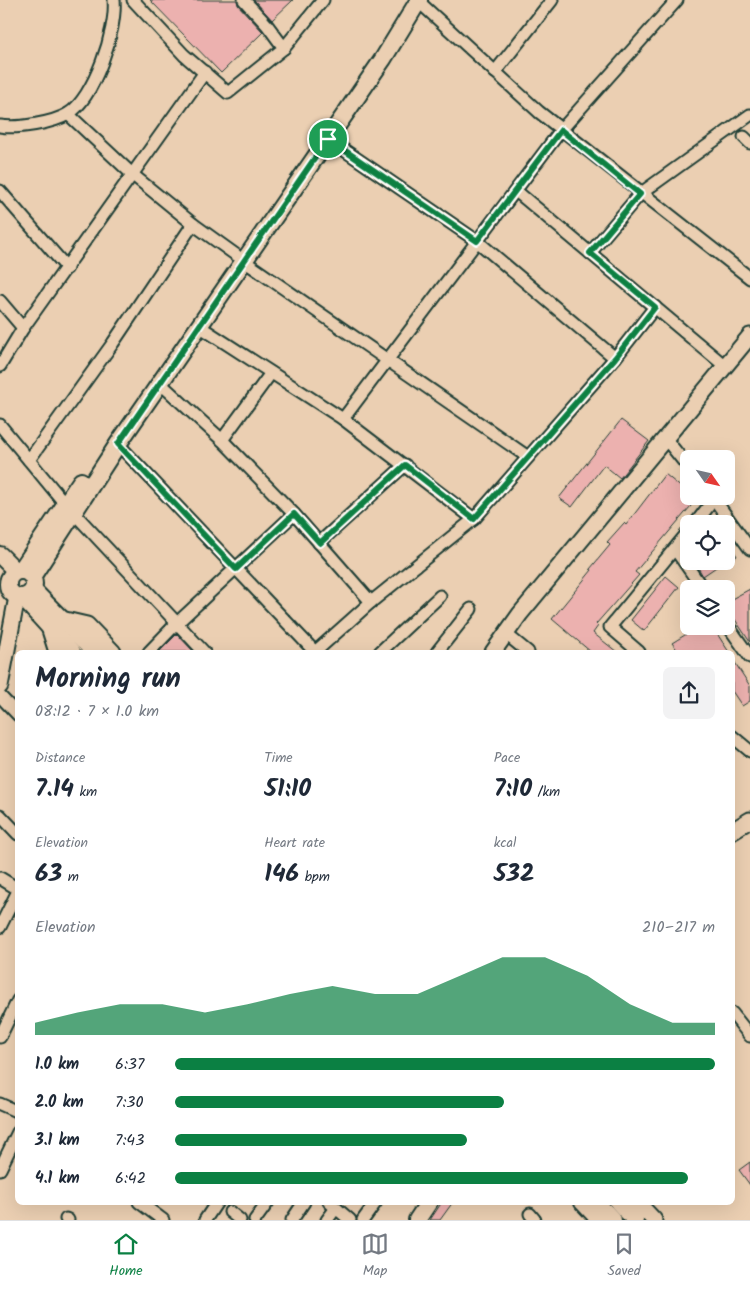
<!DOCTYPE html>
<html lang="en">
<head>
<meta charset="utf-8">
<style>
  body { margin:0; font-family:Kalam,sans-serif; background:#f2f2f3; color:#1f2937; height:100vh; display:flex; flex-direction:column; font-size:19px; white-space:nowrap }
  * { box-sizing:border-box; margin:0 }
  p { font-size:16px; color:#747a83 }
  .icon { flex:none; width:28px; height:28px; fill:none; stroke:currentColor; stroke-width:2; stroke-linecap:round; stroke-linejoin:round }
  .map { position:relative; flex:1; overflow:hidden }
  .panel { position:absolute; left:15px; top:650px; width:720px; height:555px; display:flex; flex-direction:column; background:#fff; border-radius:8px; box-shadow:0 5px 20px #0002 }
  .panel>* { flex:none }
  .needle { width:32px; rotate:124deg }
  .tools { position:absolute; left:680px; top:450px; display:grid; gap:10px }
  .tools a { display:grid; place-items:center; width:55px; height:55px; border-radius:8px; background:#fff; box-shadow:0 5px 20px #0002; font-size:25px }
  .pin { position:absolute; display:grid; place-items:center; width:42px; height:42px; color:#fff; margin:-21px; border:2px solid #fff; border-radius:50%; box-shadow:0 1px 5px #0007 }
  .round { display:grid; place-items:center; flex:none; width:52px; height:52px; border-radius:8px; background:#f2f2f3 }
  .summary { display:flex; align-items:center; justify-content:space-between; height:85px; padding:0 20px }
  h1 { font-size:28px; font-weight:700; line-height:38px }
  .figures { display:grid; grid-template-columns:repeat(3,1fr); gap:8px; height:85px; padding:5px 20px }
  .figures div { display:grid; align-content:center }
  .figures b { font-size:25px; font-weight:700 }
  .figures small { font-size:14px; font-weight:400 }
  .figures p { font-size:14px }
  .chart { height:140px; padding:10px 20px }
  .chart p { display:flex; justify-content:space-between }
  .chart svg { width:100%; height:90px; margin-top:5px; fill:#0b8043; opacity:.7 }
  ul { padding:0 20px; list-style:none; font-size:16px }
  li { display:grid; grid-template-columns:80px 60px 1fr; align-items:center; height:38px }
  li i { height:12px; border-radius:6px; background:#0b8043 }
  .dock { display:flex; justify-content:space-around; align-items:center; height:70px; border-top:1px solid #e0e1e3; background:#fff; font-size:14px; color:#747a83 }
  .dock a { display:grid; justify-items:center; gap:2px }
  .dock .active { color:#0b8043 }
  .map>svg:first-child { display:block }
  .building { fill:#ecb1af; stroke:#1f3d34 }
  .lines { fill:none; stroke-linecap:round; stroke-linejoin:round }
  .minor-casing { stroke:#1f3d34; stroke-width:15 }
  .tertiary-casing { stroke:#1f3d34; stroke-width:19 }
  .secondary-casing { stroke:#1f3d34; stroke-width:20 }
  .minor { stroke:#ebcfb2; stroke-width:11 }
  .tertiary { stroke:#ebcfb2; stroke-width:15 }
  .secondary { stroke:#ebcfb2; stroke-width:16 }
  .route-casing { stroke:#fff; stroke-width:10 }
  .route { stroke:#0b8043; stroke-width:6 }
</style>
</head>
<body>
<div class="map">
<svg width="750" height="1220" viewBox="0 0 750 1220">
  <rect width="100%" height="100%" fill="#ebcfb2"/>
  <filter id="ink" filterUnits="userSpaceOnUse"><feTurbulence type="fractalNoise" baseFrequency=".02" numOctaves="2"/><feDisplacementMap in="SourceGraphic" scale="10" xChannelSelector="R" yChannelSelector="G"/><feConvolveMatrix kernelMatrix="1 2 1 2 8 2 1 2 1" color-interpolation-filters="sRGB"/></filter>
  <g filter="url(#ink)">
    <g class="building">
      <polygon points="150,0 237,0 238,5 263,32 221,73"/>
      <polygon points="254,0 293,0 272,20"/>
      <polygon points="621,420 649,441 620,478 604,465 572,507 559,498"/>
      <polygon points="665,474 689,494 689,496 696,500 635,572 639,575 596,624 598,626 593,633 617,652 591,652 552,619 592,570 590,569 610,545 607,542 624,523 626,525"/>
      <polygon points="726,539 737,556 726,563"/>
      <polygon points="694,561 725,561 703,576"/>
      <polygon points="666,576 679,587 644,631 631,620"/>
      <polygon points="750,589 750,642 726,606 726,602"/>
      <polygon points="691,626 712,626 729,652 679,652 672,643 693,630"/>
      <polygon points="177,634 194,652 159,652"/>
      <polygon points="732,658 750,686 750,701 742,706 732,691"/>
      <polygon points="750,1162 750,1185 739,1170"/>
      <polygon points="442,1202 453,1202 440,1220 430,1220"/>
    </g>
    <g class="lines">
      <g class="minor-casing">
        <g id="minor">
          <polyline points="133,0 184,55 228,93 284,48 267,25 244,0"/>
          <polyline points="418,1 539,112 750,278"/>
          <polyline points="284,48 323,0"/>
          <polyline points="495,72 552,0"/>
          <polyline points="68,114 133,175 193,224 236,255"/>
          <path d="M 0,126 C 17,129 53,123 68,114 C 94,98 117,30 114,0"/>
          <polyline points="744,137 750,143"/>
          <polyline points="328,139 477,241 615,358 655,307"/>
          <polyline points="0,191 67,268"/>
          <polyline points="516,191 725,366"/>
          <polyline points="590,253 640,194 750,115"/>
          <polyline points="244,261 528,457"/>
          <polyline points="0,301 23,328"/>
          <polyline points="199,326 343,419 561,130 677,0"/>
          <polyline points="0,366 23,328 205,72"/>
          <polyline points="160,383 222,440 294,514 371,602"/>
          <polyline points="343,419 474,519 615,358"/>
          <polyline points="0,425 66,505"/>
          <polyline points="665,438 689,468"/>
          <polyline points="222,440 271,373"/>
          <polyline points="118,444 315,652 371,602 474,519"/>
          <polyline points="29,460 113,343 193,224"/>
          <polyline points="712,496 750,549"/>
          <polyline points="74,513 204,652"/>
          <polyline points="695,524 714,499"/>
          <polyline points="319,543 405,465"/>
          <polyline points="675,549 703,589"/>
          <polyline points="726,623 750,657"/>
          <polyline points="506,634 528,652"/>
          <polyline points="149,652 176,624 294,514"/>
          <polyline points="380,652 440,596"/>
          <polyline points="437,652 471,609"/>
          <polyline points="639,652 610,627 689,531"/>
          <polyline points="0,696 18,715"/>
          <polyline points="732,736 750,751"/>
          <polyline points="0,815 18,834"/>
          <polyline points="0,878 18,889"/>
          <polyline points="0,927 18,891"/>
          <polyline points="732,1013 750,1036"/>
          <polyline points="0,1037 18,1000"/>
          <polyline points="0,1104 18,1112"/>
          <polyline points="0,1169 18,1132"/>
          <polyline points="139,1202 163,1220"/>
          <polyline points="329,1202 350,1220"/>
          <polyline points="230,1212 240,1220"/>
          <polyline points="530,1214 535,1220"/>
          <polyline points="66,1219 68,1220"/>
          <polyline points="205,1220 217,1202"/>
          <polyline points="255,1220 268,1202"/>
          <polyline points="292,1220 304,1202"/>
          <polyline points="327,1220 336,1208"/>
          <polyline points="363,1220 376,1202"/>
        </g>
      </g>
      <g class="tertiary-casing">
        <g id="tertiary">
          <polyline points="61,619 87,625 113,652"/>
          <polyline points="50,630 57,652"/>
          <polyline points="493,652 520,614 750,336"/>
          <polyline points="0,686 17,597"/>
          <polyline points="732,831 750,820"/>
          <polyline points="582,1202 599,1220"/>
          <polyline points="637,1202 654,1220"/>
        </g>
      </g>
      <g class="secondary-casing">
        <g id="secondary">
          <polyline points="0,555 16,571"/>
          <polyline points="21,570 81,481"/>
          <circle cx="21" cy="584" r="13"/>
          <polyline points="32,577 118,444 383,59 419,0"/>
          <polyline points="33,590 94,652"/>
          <polyline points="22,597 72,652"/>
          <polyline points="596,1202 613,1220"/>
          <polyline points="618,1202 635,1220"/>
          <polyline points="417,1220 429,1202"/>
        </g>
      </g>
      <use href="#minor" class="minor"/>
      <use href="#tertiary" class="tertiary"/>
      <use href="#secondary" class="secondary"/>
    </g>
  </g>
  <g class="lines" filter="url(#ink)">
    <g class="route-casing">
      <polygon id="route" points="561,130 640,194 590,253 655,307 615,358 474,519 405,465 320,543 294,514 236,569 118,444 328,139 477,241"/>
    </g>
    <use href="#route" class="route"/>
  </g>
</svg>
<div class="tools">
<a><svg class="needle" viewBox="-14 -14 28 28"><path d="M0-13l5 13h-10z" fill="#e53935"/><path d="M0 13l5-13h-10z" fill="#747a83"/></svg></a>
<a><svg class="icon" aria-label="locate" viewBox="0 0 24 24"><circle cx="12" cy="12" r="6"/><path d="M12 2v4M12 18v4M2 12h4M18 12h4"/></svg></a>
<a><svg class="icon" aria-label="layers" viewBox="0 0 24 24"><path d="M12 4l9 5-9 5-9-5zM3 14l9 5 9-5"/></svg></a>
</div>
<div class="pin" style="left:328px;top:139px;background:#1e9e55"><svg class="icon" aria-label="arrive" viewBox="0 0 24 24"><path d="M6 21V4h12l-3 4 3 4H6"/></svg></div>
<section class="panel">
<div class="summary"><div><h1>Morning run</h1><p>08:12 · 7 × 1.0 km</p></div><a class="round"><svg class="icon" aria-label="share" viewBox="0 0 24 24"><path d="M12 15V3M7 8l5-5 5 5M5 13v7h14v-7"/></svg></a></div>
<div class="figures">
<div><p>Distance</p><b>7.14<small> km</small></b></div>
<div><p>Time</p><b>51:10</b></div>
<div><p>Pace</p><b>7:10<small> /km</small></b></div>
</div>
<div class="figures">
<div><p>Elevation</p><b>63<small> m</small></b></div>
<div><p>Heart rate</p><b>146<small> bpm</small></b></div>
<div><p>kcal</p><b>532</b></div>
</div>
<div class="chart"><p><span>Elevation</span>210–217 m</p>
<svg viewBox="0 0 160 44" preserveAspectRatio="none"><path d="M0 44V38L10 33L20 29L30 29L40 33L50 29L60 24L70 20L80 24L90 24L100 15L110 6L120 6L130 15L140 29L150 38L160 38V44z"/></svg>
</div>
<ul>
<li><b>1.0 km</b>6:37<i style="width:100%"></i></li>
<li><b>2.0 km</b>7:30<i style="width:61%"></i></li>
<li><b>3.1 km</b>7:43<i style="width:54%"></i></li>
<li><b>4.1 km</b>6:42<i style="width:95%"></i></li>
</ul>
</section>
</div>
<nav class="dock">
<a class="active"><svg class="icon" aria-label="home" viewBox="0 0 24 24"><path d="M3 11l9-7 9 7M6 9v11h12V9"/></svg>Home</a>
<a><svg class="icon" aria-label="map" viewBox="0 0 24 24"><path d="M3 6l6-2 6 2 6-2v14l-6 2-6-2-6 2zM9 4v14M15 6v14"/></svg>Map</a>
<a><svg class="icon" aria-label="saved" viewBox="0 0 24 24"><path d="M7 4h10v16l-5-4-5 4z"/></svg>Saved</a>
</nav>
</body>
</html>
